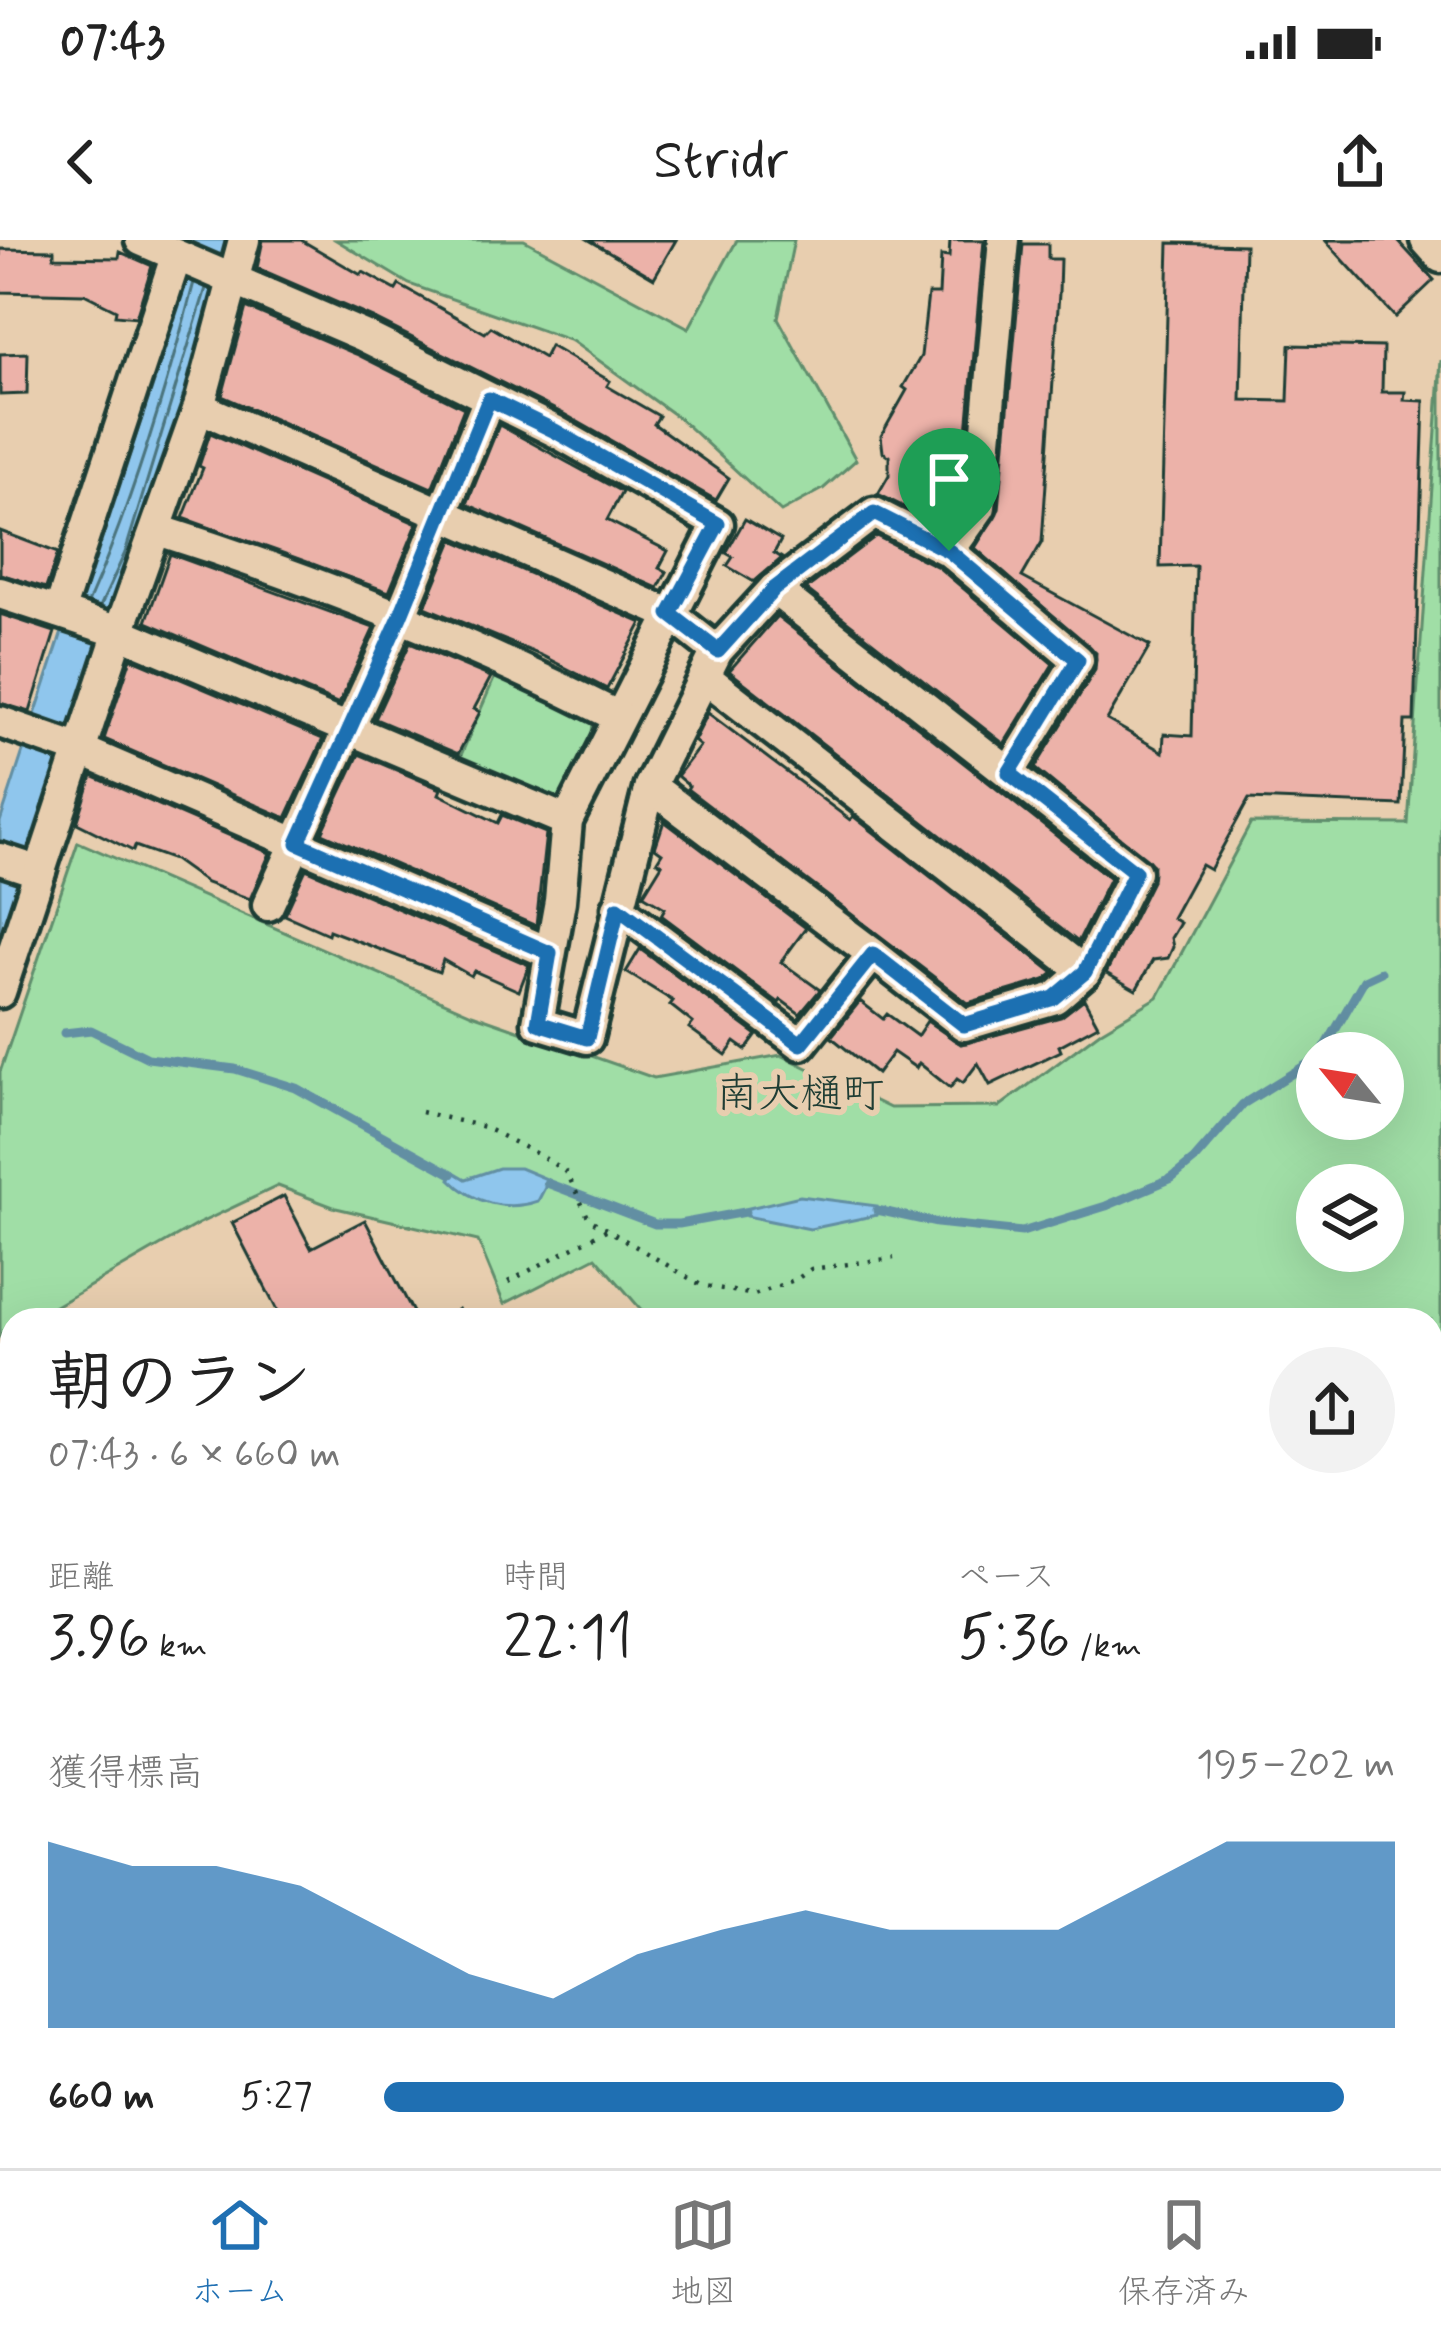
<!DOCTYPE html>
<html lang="ja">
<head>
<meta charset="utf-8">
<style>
  body { margin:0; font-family:Mynerve,"Klee One",sans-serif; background:#f2f2f2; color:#222; height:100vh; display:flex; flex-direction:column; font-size:45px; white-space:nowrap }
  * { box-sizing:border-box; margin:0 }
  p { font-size:39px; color:#767676 }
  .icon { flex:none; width:66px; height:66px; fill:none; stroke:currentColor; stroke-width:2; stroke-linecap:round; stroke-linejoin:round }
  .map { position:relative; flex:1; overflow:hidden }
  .panel { position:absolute; left:0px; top:1068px; width:1443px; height:861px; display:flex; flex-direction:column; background:#fff; border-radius:36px 36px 0 0; box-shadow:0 12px 48px #0002 }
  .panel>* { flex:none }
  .needle { width:78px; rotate:300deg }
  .tools { position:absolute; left:1296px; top:792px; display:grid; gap:24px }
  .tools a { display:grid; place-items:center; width:108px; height:108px; border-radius:50%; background:#fff; box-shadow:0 12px 48px #0002; font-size:60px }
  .pin { position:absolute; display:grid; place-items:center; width:102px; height:102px; color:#fff; margin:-123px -51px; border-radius:50% 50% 50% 0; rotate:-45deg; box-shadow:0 0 12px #0007 }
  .pin .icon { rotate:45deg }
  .round { display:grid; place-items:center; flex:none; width:126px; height:126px; border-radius:63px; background:#f2f2f2 }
  .overview { display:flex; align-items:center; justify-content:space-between; height:204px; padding:0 48px }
  h1 { font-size:66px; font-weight:600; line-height:90px }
  .figures { display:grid; grid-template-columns:repeat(3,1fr); gap:18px; height:204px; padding:12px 48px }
  .figures div { display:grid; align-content:center }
  .figures b { font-size:60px; font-weight:600 }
  .figures small { font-size:33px; font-weight:400 }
  .figures p { font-size:33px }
  .chart { height:336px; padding:24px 48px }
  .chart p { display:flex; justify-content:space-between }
  .chart svg { width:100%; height:216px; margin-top:12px; fill:#1f6fb2; opacity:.7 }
  ul { padding:0 48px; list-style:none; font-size:39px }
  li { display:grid; grid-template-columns:192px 144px 1fr; align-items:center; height:90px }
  li i { height:30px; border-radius:15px; background:#1f6fb2 }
  .status { display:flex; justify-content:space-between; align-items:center; height:84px; padding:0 60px; background:#fff; direction:ltr }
  .status svg { height:33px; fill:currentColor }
  header { display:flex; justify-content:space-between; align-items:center; height:156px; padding:0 48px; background:#fff; font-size:54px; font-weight:600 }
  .menu { display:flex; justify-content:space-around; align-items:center; height:168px; border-top:3px solid #e0e0e0; background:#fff; font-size:33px; color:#767676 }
  .menu a { display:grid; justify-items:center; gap:6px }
  .menu .on { color:#1f6fb2 }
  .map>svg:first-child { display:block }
  .green { fill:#a0dea6; stroke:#608e6d; stroke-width:3; fill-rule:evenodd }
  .water { fill:#8fc6ed; stroke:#628fa3; stroke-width:3 }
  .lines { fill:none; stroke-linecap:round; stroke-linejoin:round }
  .shore { stroke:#4c747e; stroke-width:3 }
  .stream { stroke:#628fa3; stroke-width:9 }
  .building { fill:#ecb2a9; stroke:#1f3d34; stroke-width:3 }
  .lane-casing { stroke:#1f3d34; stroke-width:24 }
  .street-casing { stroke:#1f3d34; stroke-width:39 }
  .path { stroke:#1f3d34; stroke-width:4.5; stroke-dasharray:3 9; stroke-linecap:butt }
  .lane { stroke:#e8ceaf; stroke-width:15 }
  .street { stroke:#e8ceaf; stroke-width:30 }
  .rail { stroke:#1f3d34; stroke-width:9; stroke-dasharray:18 9; stroke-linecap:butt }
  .path-bridge { stroke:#1f3d34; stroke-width:4.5; stroke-dasharray:3 9; stroke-linecap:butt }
  .route-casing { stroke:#fff; stroke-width:24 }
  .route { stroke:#1f6fb2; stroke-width:15 }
  .labels { text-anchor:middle; stroke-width:12; stroke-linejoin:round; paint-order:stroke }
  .neighbourhood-label { font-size:42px; fill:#1f3d34; stroke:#e8ceaf }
</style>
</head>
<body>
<div class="status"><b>07:43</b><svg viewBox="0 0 49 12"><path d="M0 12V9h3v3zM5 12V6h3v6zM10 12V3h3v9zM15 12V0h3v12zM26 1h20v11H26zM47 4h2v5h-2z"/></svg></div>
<header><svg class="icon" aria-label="back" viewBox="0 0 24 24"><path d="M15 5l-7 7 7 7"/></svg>Stridr<svg class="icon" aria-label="share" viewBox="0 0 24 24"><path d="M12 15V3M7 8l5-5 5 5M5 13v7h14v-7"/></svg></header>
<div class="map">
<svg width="1441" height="1928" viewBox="0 0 1441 1928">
  <rect width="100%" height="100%" fill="#e8ceaf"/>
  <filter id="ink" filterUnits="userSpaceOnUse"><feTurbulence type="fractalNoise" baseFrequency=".00833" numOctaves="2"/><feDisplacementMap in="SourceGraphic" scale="24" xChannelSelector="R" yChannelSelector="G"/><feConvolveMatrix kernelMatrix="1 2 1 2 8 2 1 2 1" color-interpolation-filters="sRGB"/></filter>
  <g filter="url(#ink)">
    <g class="green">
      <polygon points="336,0 524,0 689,88 737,0 794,0 778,78 856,220 823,249 781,272 680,179 572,101 409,44"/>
      <path d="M 1441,120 L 1441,1477 L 1431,1481 L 1431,1080 L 715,1080 L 688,1070 L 644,1073 L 596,1017 L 504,1064 L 478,1001 L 336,968 L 278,946 L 198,984 L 31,1080 L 12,1080 L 12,1090 L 0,1097 L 0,832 L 78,602 L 472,774 L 654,838 L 781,815 L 890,868 L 999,867 L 1101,791 L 1158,757 L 1251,583 L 1408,584 ZM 1317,813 L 1383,813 L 1383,879 L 1317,879 ZM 1317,945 L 1383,945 L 1383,1011 L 1317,1011 Z"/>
      <path d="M 497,432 L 592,474 C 598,498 575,530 569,555 L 553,563 L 458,522 Z"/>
      <polygon points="0,1747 12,1771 12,1917 85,1917 90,1928 0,1928"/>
    </g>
    <g class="water">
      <polygon points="190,0 233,0 192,142 96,410 0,702 0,582 61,395 95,317 156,136"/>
      <path d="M 499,928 L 520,928 L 549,940 L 538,961 C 506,972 473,963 450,939 L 454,932 L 466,939 Z"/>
      <polygon points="800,956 877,966 877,975 810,989 746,976 745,969"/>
    </g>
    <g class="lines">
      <g class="shore">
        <path d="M 88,363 C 133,261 166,150 194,42"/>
        <polyline points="100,367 125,313 206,48"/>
      </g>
      <g class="stream">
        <polyline points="64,793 91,790 148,818 235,829 296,848 452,934"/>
        <polyline points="1322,813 1364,740 1381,732"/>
        <polyline points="547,943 655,984 679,984 745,972"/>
        <polyline points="877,970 937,983 1022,992 1106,966 1172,938 1194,920 1243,864 1317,818"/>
      </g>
    </g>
    <g class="building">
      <polygon points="263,0 301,0 361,35 363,32 396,50 399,45 485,93 491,87 544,118 550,106 610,141 607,146 659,176 654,184 729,238 716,260 564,174 373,78 257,28"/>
      <polygon points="589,0 676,0 654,38"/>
      <polygon points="950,0 984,0 961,260 943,286 878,254 889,235 889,216 883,212 881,196 907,150 903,147 921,116 928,54 939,54 941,16 949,17"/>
      <polygon points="1325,0 1397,0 1434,40 1395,77"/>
      <polygon points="1169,3 1245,5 1241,160 1288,161 1290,105 1383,107 1382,152 1405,152 1404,160 1424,161 1414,481 1405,481 1401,565 1249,559 1210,630 1201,625 1172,678 1180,683 1171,698 1173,707 1168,718 1153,720 1136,750 1106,733 1152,641 1153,625 1035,528 1095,430 1096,413 975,308 999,269 1023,4 1048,4 1048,19 1060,19 1059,53 1042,302 1022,337 1150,406 1107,480 1163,512 1164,494 1192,496 1196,326 1160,327"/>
      <polygon points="0,9 54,10 54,17 119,18 120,12 152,26 136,77 115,75 116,70 84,54 0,52"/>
      <polygon points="246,67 356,114 464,168 432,248 222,156"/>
      <polygon points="28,113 27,154 0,155 0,114"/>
      <polygon points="499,185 622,252 607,280 668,311 659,328 667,332 658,348 467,264"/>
      <polygon points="210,193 417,284 389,352 183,278 203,228 199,226"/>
      <polygon points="745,279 781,300 774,313 782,318 754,342 727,326 733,317 726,313"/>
      <polygon points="0,291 58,313 46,348 0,334"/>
      <polygon points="876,296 938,327 1053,424 1004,504 806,349"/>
      <polygon points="453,300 642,383 607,449 543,416 425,367"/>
      <polygon points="170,314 374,388 339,464 146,382"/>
      <polygon points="0,374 55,392 30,472 0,463"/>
      <polygon points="777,376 1110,638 1078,702 729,431"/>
      <polygon points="410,403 491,437 474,469 480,472 458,514 375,479"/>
      <polygon points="131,418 323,499 286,578 104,499"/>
      <polygon points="708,473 850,580 853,576 1054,733 1045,740 968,763 687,549 689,546 677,536 700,506 694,501"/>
      <polygon points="359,514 441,549 439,554 498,583 502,575 546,593 536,686 322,593"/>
      <polygon points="92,536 270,613 250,659 206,643 174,620 135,606 133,611 77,583"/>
      <polygon points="664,581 806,688 781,722 820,750 800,774 781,760 779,763 661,675 665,668 643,655 662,624 657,621 662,613 655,608"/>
      <polygon points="306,629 529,725 519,751 474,731 471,736 443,720 439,732 329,690 328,694 285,675"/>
      <polygon points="640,709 757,795 746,810 735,802 726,815 689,788 693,783 670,765 673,761 626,732"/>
      <polygon points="1084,759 1098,785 1059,806 1061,811 990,845 978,823 963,843 957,839 950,848 919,823 916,828 893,812 877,834 831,797 860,761 883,779 887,774 917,796 927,781 961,804 1061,777"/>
      <polygon points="284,956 311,1008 365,980 417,1080 282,1080 232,983"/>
    </g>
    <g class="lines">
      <g class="lane-casing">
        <g id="lane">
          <polyline points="0,1313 12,1306"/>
          <polyline points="0,1369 12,1393"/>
          <polyline points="1431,1507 1441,1503"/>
          <polyline points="1431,1674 1441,1670"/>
          <polyline points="273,1917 279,1928"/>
          <polyline points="1124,1917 1130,1928"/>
          <polyline points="890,1928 911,1917"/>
        </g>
      </g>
      <g class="street-casing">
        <g id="street">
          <polyline points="141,0 364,96 555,191 718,284 567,581 560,661 538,783 587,798 650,546 717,411 774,349 874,273 949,311 1078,420 1009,533 1135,632 1085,732 1055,758 964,785 873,714 801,804 618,668"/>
          <polyline points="1426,0 1441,17"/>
          <polyline points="199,167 670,374 717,411"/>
          <path d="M 158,290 C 317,340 470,402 619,477"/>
          <polyline points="949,311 980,267 1004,0"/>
          <polyline points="774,349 1009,533"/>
          <polyline points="0,353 119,392 567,581"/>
          <polyline points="59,372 176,17"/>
          <polyline points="705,437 1085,732"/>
          <polyline points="0,482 80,510 550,713"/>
          <polyline points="650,546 873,714"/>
          <polyline points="0,619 40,632"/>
          <polyline points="268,665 400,377 489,159"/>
          <polyline points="0,752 119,392 199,167 244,0"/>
          <polyline points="0,1711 12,1735"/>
          <polyline points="102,1917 107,1928"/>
        </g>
      </g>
      <g class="path">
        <polyline points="421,872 484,887 543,917 567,933 589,979 701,1045 754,1055 797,1039 811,1029 894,1018"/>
        <polyline points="508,1042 606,990"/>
        <polyline points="457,1068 463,1080"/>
        <polyline points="0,1428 7,1444"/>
        <polyline points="417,1917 422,1928"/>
        <polyline points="611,1928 623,1917"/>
      </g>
      <use href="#lane" class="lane"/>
      <use href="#street" class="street"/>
      <g class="rail">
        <polyline points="0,1607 12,1632"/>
        <polyline points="0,1639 12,1664"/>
        <polyline points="153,1917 158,1928"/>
      </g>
      <polyline class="path-bridge" points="0,1393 12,1387"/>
    </g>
  </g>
  <g class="lines" filter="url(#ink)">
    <g class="route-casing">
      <polygon id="route" points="489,159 555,191 718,284 670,374 718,411 774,349 874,273 949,311 1078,420 1009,533 1135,632 1085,732 1054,758 964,785 873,714 801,804 618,668 587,798 538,783 550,713 298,603 400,377"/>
    </g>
    <use href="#route" class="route"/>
  </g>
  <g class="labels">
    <g class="neighbourhood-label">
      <text x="800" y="867">南大樋町</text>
    </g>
  </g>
</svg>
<div class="tools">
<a><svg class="needle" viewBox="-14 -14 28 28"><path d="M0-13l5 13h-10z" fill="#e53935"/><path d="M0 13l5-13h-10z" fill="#767676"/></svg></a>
<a><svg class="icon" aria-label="layers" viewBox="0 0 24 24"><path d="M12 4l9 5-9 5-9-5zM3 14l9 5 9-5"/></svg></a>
</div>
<div class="pin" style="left:949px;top:311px;background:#1e9e55"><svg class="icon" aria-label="arrive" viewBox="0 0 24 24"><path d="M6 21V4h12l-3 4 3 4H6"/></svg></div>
<section class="panel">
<div class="overview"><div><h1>朝のラン</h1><p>07:43 · 6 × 660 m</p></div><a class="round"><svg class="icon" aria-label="share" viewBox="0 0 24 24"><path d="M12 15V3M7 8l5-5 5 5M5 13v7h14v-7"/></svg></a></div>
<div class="figures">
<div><p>距離</p><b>3.96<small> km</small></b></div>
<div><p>時間</p><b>22:11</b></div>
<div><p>ペース</p><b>5:36<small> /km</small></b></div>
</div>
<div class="chart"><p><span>獲得標高</span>195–202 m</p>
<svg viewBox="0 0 160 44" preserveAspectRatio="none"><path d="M0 44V6L10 11L20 11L30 15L40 24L50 33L60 38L70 29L80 24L90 20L100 24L110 24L120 24L130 15L140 6L150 6L160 6V44z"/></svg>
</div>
<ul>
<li><b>660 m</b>5:27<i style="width:95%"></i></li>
</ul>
</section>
</div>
<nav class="menu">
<a class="on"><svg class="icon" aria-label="home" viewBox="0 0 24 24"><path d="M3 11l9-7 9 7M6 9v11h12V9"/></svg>ホーム</a>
<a><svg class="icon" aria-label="map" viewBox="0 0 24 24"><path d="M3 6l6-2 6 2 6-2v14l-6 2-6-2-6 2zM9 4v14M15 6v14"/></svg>地図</a>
<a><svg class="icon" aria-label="saved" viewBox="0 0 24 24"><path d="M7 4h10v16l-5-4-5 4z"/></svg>保存済み</a>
</nav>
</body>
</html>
